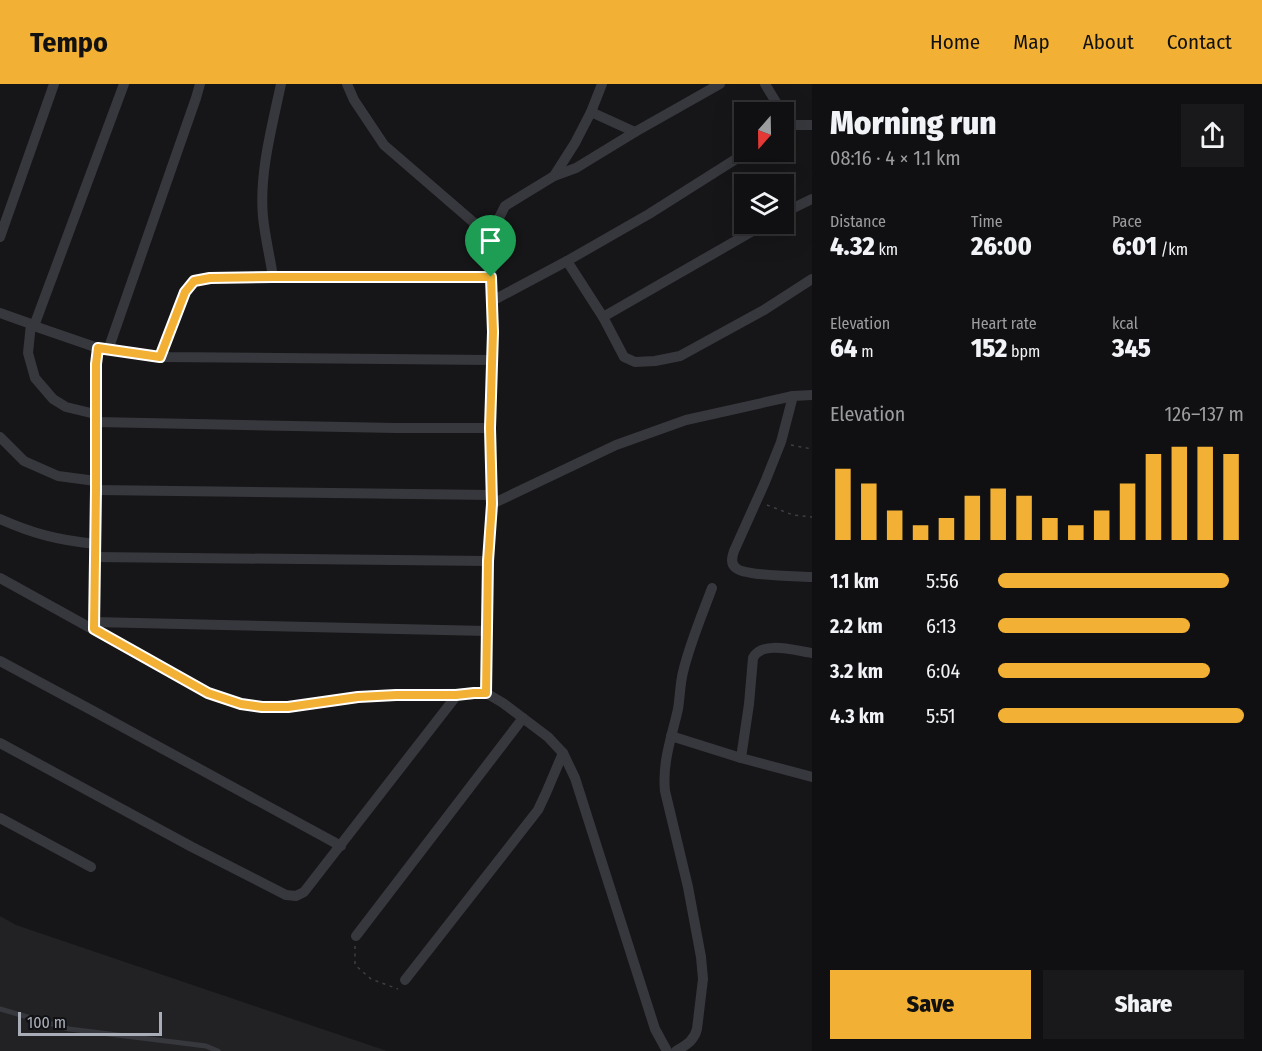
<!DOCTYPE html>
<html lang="en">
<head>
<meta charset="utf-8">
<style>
  body { margin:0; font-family:"Fira Sans Condensed",sans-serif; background:#19191b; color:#f1f3f6; height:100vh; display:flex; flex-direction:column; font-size:22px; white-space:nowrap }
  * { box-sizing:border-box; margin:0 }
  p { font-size:20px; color:#9c9d9f }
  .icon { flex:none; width:33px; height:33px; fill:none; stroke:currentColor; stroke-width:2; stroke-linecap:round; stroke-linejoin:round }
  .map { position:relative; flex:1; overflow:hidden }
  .details { display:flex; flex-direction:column; background:#101012; width:450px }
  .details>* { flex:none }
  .needle { width:39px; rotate:200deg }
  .buttons { position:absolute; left:734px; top:18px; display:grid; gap:12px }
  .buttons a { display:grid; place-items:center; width:60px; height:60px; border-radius:0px; background:#101012; box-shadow:0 6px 24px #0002,0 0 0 2px #303032; font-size:30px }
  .scale { position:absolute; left:18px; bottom:15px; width:144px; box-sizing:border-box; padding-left:6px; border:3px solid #a8adb8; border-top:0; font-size:16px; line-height:21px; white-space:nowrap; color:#a8adb8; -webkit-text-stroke:4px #111113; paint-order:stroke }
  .pin { position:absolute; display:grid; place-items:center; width:51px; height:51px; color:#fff; margin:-62px -26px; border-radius:50% 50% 50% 0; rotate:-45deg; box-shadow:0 0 6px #0007 }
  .pin .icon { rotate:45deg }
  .round { display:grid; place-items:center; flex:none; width:63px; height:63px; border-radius:0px; background:#19191b }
  .overview { display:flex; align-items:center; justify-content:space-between; height:102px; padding:0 18px }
  h1 { font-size:33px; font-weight:800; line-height:45px }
  .figures { display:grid; grid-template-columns:repeat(3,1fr); gap:9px; height:102px; padding:6px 18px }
  .figures div { display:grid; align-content:center }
  .figures b { font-size:26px; font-weight:800 }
  .figures small { font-size:16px; font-weight:400 }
  .figures p { font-size:16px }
  .chart { height:168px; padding:12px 18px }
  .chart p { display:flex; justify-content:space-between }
  .chart svg { width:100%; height:108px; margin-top:6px; stroke:#f2b134; stroke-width:6 }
  .button { display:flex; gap:12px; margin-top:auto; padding:12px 18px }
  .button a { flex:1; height:69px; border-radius:0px; background:#f2b134; color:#111; font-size:24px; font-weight:800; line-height:69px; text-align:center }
  .button a+a { background:#19191b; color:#f1f3f6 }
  ul { padding:0 18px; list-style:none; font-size:20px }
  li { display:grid; grid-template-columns:96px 72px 1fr; align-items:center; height:45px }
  li i { height:15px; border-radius:8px; background:#f2b134 }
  header { display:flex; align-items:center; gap:36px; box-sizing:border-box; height:84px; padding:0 30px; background:#f2b134; color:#111 }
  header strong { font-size:28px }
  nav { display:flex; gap:33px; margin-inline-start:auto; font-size:21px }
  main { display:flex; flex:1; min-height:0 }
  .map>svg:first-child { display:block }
  .built { fill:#222225 }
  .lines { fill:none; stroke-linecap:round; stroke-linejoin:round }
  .path { stroke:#3d3f44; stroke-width:1.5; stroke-dasharray:3 4.5; stroke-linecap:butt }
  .lane { stroke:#37383d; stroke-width:5 }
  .street { stroke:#37383d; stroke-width:10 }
  .route-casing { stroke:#fff; stroke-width:12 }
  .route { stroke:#f2b134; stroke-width:8 }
</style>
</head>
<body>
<header>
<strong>Tempo</strong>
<nav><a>Home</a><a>Map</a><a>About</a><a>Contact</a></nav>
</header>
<main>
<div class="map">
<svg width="812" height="967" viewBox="0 0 812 967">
  <rect width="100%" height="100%" fill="#161618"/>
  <polygon class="built" points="0,832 16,841 387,967 0,967"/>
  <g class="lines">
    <g class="path">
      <polyline points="791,361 812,365"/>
      <polyline points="767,421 793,431 812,433"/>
      <polyline points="355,862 355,881 371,895 398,905"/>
    </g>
    <polyline class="lane" points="0,925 69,945 206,962 218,967"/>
    <g class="street">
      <polyline points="347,0 354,16 384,61 494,156"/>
      <polyline points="765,0 782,28"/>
      <polyline points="591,28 635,48"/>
      <polyline points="783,45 789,41 812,41"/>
      <polyline points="554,92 576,84 635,48 720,0"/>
      <polyline points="783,129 812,115"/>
      <polyline points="0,153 54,0"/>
      <polyline points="567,177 603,233 765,140"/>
      <path d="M 273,193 C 270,173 265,153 263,133 C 259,89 272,43 281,0"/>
      <polyline points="492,217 567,177 649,130 747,68"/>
      <polyline points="0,229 31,240 34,242 98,264 160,273 491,276"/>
      <polyline points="603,233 624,273 635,278 655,277 680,272 764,226 812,195"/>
      <polyline points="31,240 28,269 35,294 53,315 66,323 95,330"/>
      <polyline points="34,242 124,0"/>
      <polyline points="108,266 196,14 200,0"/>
      <polyline points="160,273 185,208 194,197 210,193 491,193"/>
      <path d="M 793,312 L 781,358 L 765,398 L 734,467 C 732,473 730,480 736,484 C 744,492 798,492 812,493"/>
      <polyline points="96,338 396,344 490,344"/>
      <polyline points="0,353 24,377 58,392 96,397"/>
      <polyline points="96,406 491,411"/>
      <polyline points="492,420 616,361 686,336 793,312 812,311"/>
      <path d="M 0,435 C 34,450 58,456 95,460"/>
      <polyline points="94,473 488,477"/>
      <polyline points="0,494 208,609 241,620 262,623 288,623 358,613 396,611 486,609 503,619 548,653 563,669 575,694 655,945 667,967"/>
      <polyline points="94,538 487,547"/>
      <polyline points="94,545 96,406 96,280 98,264"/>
      <polyline points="0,577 95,628 341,762"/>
      <polyline points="486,609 488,477 492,420 490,344 493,248 491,193 494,156 498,136 505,122 554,92 575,59 591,28 602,0"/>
      <polyline points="671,652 741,674 812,693"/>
      <polyline points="0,659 192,763 286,811 296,812 304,808 457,611"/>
      <path d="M 741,674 L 749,620 L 753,574 C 762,556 796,567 812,569"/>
      <polyline points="0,734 91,783"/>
      <polyline points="356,852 523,634"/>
      <polyline points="405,896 538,726 546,709 563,669"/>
      <path d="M 676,967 C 686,961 694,957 697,945 L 703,895 L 701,873 L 688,803 L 665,707 C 662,678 672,652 678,625 C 680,613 680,600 683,588 C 690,559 702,531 712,504"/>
    </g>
  </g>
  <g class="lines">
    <g class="route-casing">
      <polygon id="route" points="273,193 491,193 493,248 490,344 492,420 488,477 486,609 474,609 456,611 396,611 358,613 288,623 262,623 241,620 208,609 94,545 96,406 96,280 98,264 160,273 185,208 194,197 210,194"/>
    </g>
    <use href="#route" class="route"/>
  </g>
</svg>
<div class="buttons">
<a><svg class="needle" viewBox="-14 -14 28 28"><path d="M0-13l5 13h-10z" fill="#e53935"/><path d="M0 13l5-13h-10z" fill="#9c9d9f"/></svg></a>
<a><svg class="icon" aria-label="layers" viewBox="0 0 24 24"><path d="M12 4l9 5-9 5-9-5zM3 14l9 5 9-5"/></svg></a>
</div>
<div class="scale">100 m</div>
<div class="pin" style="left:491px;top:193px;background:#1e9e55"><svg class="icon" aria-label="arrive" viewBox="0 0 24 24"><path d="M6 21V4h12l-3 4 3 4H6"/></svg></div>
</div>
<section class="details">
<div class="overview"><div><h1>Morning run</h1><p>08:16 · 4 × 1.1 km</p></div><a class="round"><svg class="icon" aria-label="share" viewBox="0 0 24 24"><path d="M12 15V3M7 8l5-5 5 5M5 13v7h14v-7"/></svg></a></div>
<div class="figures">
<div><p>Distance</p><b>4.32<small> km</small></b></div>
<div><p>Time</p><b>26:00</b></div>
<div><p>Pace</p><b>6:01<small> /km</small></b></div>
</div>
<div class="figures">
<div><p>Elevation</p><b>64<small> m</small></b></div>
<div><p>Heart rate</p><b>152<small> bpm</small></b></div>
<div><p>kcal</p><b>345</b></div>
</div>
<div class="chart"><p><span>Elevation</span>126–137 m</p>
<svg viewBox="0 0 160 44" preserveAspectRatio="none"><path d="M5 44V15M15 44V21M25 44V32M35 44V38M45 44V35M55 44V26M65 44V23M75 44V26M85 44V35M95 44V38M105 44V32M115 44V21M125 44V9M135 44V6M145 44V6M155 44V9"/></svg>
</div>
<ul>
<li><b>1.1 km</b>5:56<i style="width:94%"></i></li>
<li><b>2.2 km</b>6:13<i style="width:78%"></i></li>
<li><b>3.2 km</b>6:04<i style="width:86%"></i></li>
<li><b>4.3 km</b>5:51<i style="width:100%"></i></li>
</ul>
<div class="button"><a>Save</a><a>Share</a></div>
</section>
</main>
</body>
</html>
